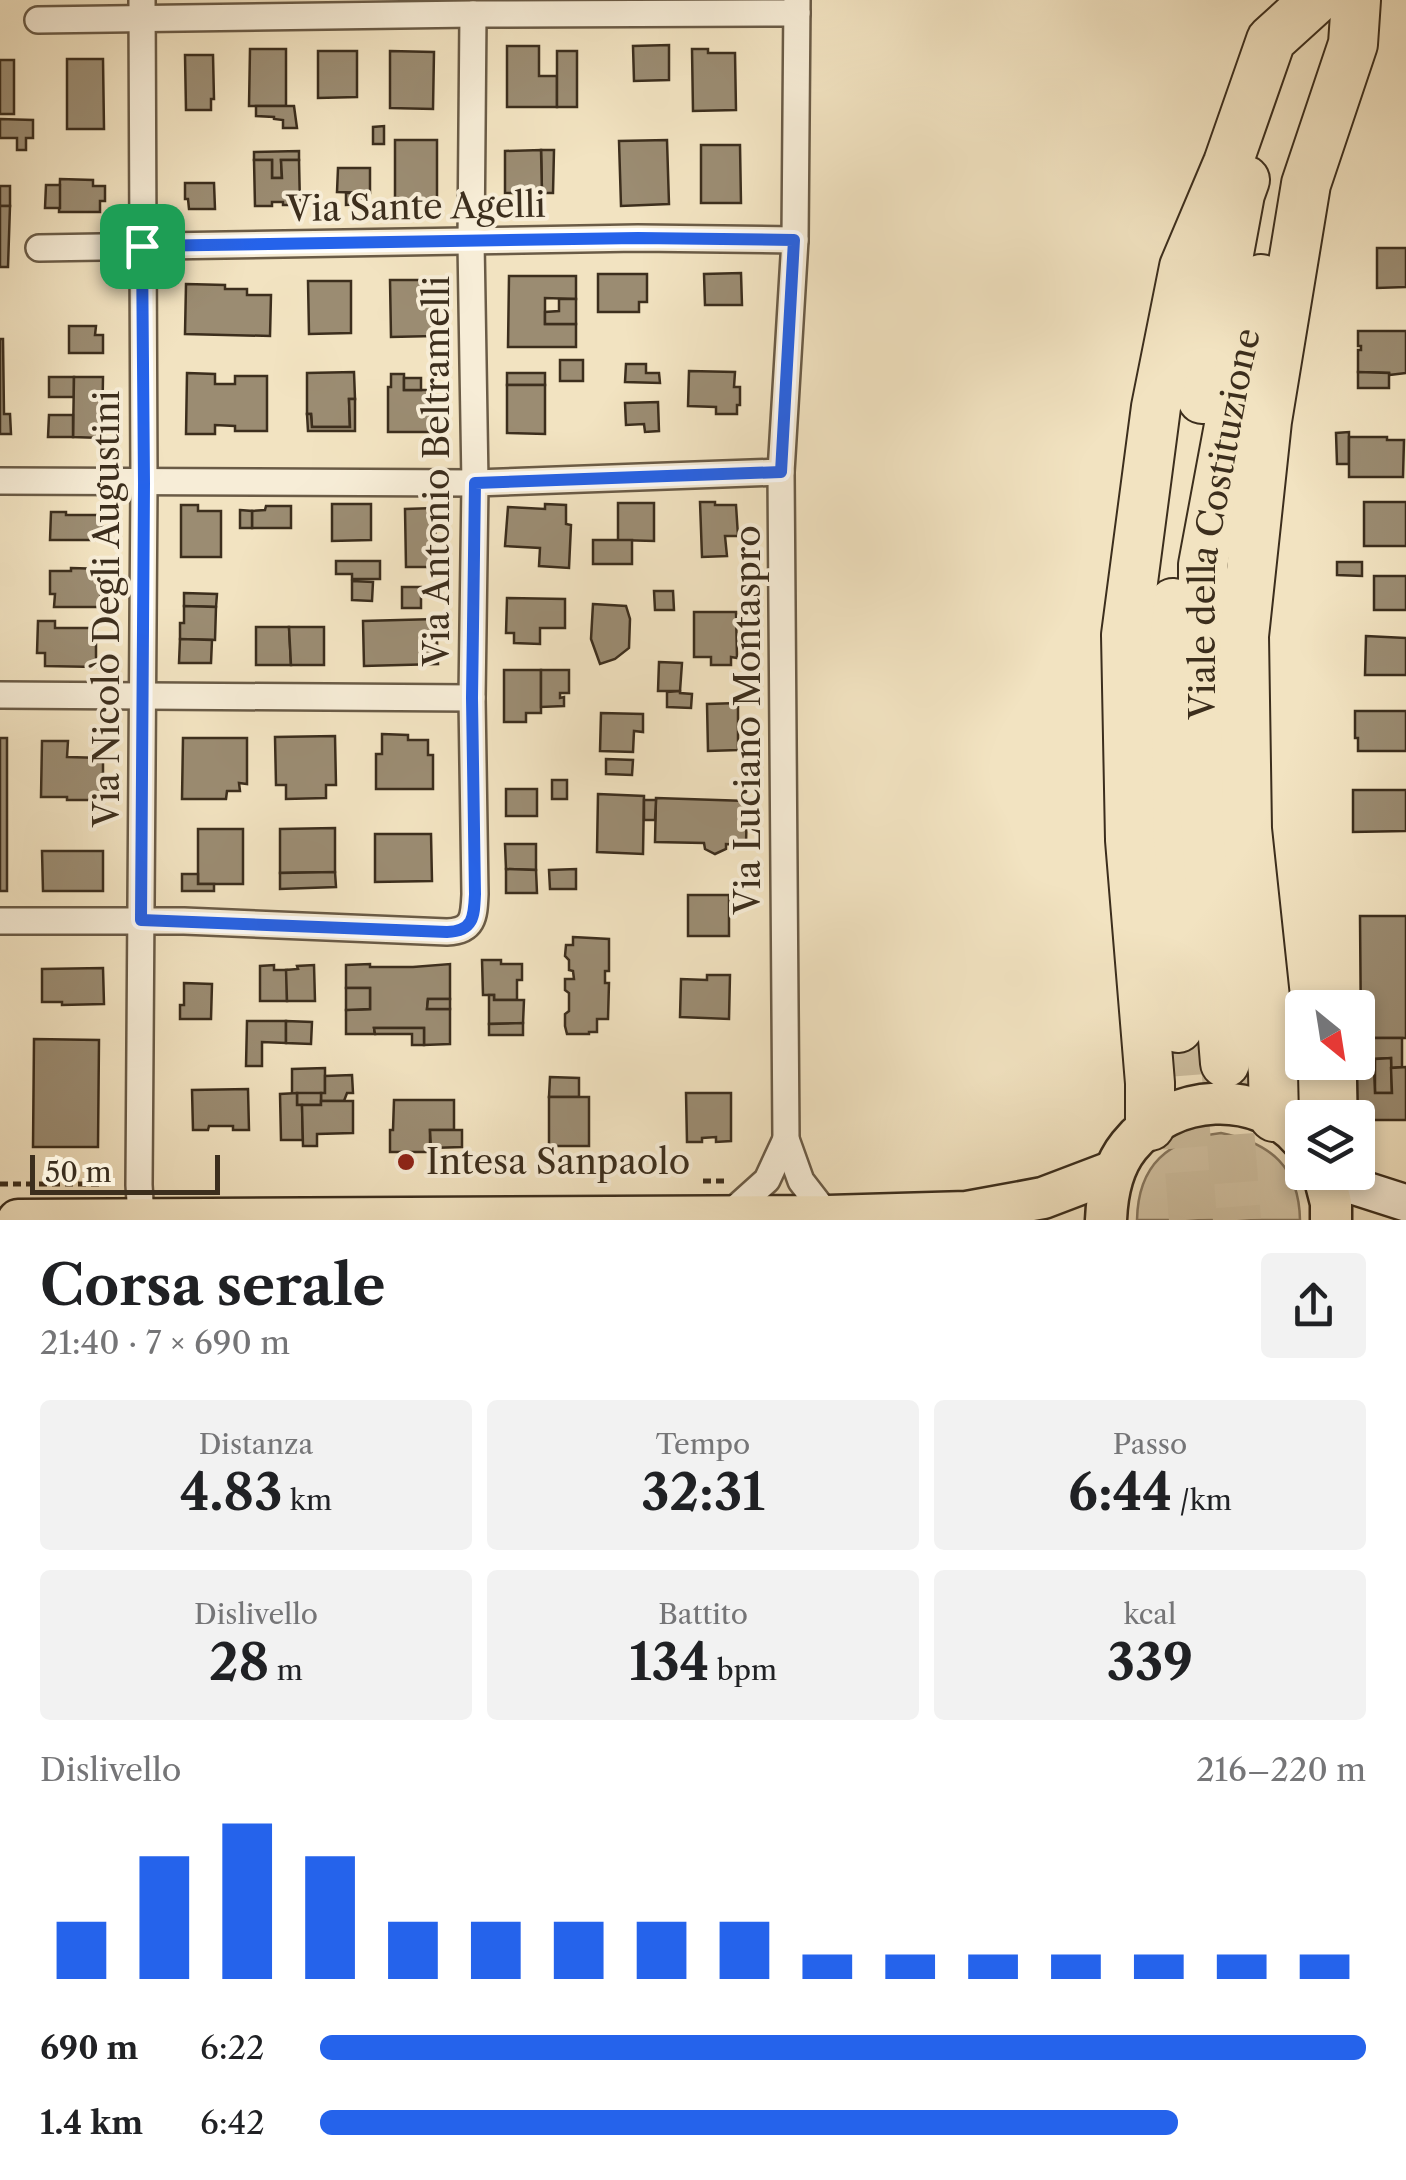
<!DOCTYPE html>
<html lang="it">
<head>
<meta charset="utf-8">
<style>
  body { margin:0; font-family:"Libre Caslon Text",serif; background:#f2f2f2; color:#202124; height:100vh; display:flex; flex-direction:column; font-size:38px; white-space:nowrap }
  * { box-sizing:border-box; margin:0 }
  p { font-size:32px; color:#757577 }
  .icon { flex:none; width:55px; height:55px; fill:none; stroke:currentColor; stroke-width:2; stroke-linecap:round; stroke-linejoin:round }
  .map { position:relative; height:1220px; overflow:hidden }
  .side { display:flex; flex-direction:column; background:#fff; flex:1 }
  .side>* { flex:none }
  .needle { width:65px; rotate:150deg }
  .fabs { position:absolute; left:1285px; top:990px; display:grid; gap:20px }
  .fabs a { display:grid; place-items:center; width:90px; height:90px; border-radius:10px; background:#fff; box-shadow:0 5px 15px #0003; font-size:50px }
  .scale { position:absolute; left:30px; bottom:25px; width:190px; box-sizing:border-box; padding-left:10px; border:5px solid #3c2e1d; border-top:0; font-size:28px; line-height:35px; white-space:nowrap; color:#3c2e1d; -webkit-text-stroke:8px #f7edd7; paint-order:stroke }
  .pin { position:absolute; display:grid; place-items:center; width:85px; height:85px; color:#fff; margin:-42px; border-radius:20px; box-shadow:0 5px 15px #0006 }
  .round { display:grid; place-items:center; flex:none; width:105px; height:105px; border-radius:10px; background:#f2f2f2 }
  .overview { display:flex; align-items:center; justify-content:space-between; height:170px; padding:0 40px }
  h1 { font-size:55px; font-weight:800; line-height:75px }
  .stats { display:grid; grid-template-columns:repeat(3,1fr); gap:15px; height:170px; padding:10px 40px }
  .stats div { display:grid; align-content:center; border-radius:10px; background:#f2f2f2; text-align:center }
  .stats b { font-size:50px; font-weight:800 }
  .stats small { font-size:28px; font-weight:400 }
  .stats p { font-size:28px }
  .chart { height:280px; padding:20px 40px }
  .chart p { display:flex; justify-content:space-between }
  .chart svg { width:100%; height:180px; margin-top:10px; stroke:#2563eb; stroke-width:6 }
  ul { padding:0 40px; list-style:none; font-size:32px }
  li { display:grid; grid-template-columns:160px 120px 1fr; align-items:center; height:75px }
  li i { height:25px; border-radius:12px; background:#2563eb }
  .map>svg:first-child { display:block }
  .green { fill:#d3c4a5; stroke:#887961; stroke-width:2.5 }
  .building { fill:#9b8c72; stroke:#3c2e1d; stroke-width:2.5 }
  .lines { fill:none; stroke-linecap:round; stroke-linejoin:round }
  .highway-tunnel { stroke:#cebfa0; stroke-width:48; stroke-dasharray:48 24; stroke-linecap:butt }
  .street-casing { stroke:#6a5b46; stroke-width:30 }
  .secondary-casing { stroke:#3c2e1d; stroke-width:40 }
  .primary-casing { stroke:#3c2e1d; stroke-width:45 }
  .highway-casing { stroke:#3c2e1d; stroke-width:52 }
  .path { stroke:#3c2e1d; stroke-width:5; stroke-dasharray:8 5; stroke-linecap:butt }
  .street { stroke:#f7edd7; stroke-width:25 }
  .secondary { stroke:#f7edd7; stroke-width:35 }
  .primary { stroke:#f2e3c1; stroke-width:40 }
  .highway { stroke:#f2e3c1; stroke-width:48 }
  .route-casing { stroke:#fff; stroke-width:20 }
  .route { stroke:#2563eb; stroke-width:12 }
  .poi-dot { fill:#8f2418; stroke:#f7edd7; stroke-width:4 }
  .labels { text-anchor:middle; stroke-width:8; stroke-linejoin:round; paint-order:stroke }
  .street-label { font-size:35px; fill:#3c2e1d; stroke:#f7edd7 }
  .poi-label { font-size:35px; fill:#3c2e1d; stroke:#f7edd7; text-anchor:start }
</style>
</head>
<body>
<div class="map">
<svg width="1406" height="1220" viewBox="0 0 1406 1220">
  <rect width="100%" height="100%" fill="#f2e3c1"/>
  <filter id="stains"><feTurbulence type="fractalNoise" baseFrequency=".002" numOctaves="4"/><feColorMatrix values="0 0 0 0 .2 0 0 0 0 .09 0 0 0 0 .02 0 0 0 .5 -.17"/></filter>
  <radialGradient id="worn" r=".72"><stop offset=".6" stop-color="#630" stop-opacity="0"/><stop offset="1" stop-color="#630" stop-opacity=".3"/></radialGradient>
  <path class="green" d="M 1221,1133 C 1271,1143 1299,1167 1300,1220 L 1137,1220 C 1138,1165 1168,1139 1221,1133 Z"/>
  <g class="building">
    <polygon points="669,45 669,80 634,81 633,46"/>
    <polygon points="507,46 539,46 539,76 557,76 557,107 507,107"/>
    <polygon points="250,49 286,49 286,106 249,106"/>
    <polygon points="692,49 708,49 708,53 735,53 736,110 693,111"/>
    <polygon points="318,51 357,51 357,97 318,98"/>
    <polygon points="390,51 434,52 433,109 390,108"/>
    <rect x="557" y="51" width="20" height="56"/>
    <polygon points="185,55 213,55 214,99 211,99 211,110 186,110"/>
    <polygon points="67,59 103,59 104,129 67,129"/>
    <rect x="0" y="60" width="14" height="54"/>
    <polygon points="256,106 294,106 297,128 283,128 283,120 274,119 274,117 256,116"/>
    <polygon points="0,119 33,120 33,138 26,138 26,150 17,150 17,138 0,138"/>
    <polygon points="384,126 384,144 373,144 373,127"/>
    <rect x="395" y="140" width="42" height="67"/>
    <polygon points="667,140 669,204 621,206 619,141"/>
    <polygon points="701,145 740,145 741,203 701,203"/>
    <polygon points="541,150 554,150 553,193 542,193"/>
    <polygon points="541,150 542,193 505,193 505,151"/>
    <polygon points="299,151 299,160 281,160 282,178 272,178 272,160 254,160 254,152"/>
    <polygon points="254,160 272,160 272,178 282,178 281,160 299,160 300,205 283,205 283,202 272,202 272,206 255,206"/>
    <polygon points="338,168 370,168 370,193 337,192"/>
    <polygon points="60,179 93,180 93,186 105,186 105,201 100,201 100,212 59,212"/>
    <polygon points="185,183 214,183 215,209 189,209 188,199 185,199"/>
    <polygon points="46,185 60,185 60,208 45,208"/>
    <rect x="0" y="186" width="10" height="20"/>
    <polygon points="346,193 362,193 362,204 346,205"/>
    <polygon points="0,206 10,206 8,267 0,267"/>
    <polygon points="1377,248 1406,248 1406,287 1377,288"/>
    <polygon points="741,273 742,305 705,305 704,274"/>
    <polygon points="598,274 647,274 647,302 639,302 639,312 598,312"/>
    <polygon points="509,276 576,276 576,299 545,298 545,324 576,324 576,347 508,347"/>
    <polygon points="390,280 433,280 434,336 391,337"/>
    <polygon points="308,281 351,281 351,333 309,334"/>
    <polygon points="186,284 225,285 225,289 247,289 247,295 271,295 270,336 185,334"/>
    <polygon points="559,299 576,299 576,324 545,324 545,312 559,311"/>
    <polygon points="69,326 96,326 95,335 103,335 103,353 69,353"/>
    <polygon points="1358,331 1406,331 1406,373 1389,375 1389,373 1358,372 1358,350 1361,350 1361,346 1358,346"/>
    <polygon points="0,339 3,339 4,414 10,414 11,434 0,434"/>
    <rect x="560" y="360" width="23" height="21"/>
    <polygon points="626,364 646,364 646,373 659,373 660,383 625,382"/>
    <polygon points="689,371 735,372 734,387 740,387 740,405 737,405 737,414 716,414 716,407 688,406"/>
    <polygon points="354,372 355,399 349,399 350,427 312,427 311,414 307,414 307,373"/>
    <polygon points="1358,372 1389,373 1389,388 1358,388"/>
    <polygon points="187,373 215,374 215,384 235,384 235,376 267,376 267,431 235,431 235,426 215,425 215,434 186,434"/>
    <rect x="507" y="373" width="38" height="12"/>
    <polygon points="391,374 404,374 404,390 429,390 430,432 388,432 388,387 391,387"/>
    <rect x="49" y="377" width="25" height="20"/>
    <polygon points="74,377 103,377 102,438 73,437"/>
    <rect x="404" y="378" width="17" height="12"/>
    <polygon points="507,385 545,385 545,434 507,433"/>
    <polygon points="349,399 355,399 355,431 308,431 307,414 311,414 312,427 350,427"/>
    <polygon points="658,402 659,431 645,432 644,424 626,425 625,403"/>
    <polygon points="49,415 73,415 73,437 48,437"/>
    <polygon points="1349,432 1349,464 1337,464 1336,433"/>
    <polygon points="1349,437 1387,437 1387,440 1404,440 1403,477 1349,477"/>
    <polygon points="700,502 715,502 715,505 736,505 738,536 725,536 727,556 702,557"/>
    <rect x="1364" y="502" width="42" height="44"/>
    <polygon points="618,503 654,503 654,541 618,540"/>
    <polygon points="332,504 371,504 371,540 332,541"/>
    <polygon points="545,504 566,505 566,524 571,525 569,568 539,566 540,548 505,546 508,507 545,509"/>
    <polygon points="181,505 198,505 198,511 221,511 221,557 181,557"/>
    <polygon points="266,506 291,506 291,528 252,528 252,511 265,510"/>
    <polygon points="435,508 436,567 406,567 405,509"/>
    <polygon points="240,510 252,511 252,528 240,528"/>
    <polygon points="51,512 66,512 66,515 102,515 102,540 50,540"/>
    <rect x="593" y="540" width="39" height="24"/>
    <polygon points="336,561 380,561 380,579 352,579 352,574 336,574"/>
    <polygon points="1337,562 1362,562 1362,576 1337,575"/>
    <polygon points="71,568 104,569 99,607 54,607 55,594 50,594 50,571 71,571"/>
    <rect x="1374" y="576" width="32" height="34"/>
    <polygon points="352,581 373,582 372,601 352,600"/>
    <rect x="402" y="587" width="19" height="21"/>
    <polygon points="654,591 673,591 674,610 655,610"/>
    <polygon points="184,593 217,594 216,607 184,606"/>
    <polygon points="507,598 565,599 565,628 540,628 540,644 514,643 514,633 506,633"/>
    <polygon points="593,604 626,606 630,619 629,648 615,659 600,664 591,639"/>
    <polygon points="184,606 216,607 215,640 180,639 180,623 184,623"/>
    <polygon points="694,612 736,612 737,658 731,657 731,665 711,665 711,657 694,657"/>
    <polygon points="436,619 438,664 364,666 363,621"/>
    <polygon points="38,621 55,621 55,628 96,628 96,667 45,666 45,653 37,653"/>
    <polygon points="256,627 289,627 291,665 256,665"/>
    <polygon points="289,627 324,627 324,665 291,665"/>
    <polygon points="1366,636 1406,638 1406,675 1365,675"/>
    <polygon points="180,639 212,640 211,663 179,663"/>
    <polygon points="659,662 682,663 680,691 658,691"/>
    <polygon points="504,670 541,670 541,713 526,713 526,722 504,722"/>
    <polygon points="541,670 569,670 569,693 560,693 560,698 564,697 564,706 541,707"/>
    <polygon points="680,691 680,693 692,694 691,708 667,707 667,692"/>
    <polygon points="738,703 738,750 708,751 707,704"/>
    <polygon points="1355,711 1406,711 1406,751 1358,751 1358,738 1355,738"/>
    <polygon points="601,713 643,714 643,732 634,731 633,752 600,751"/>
    <polygon points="382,734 408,735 408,740 428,740 428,755 433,755 433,789 376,789 376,754 382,754"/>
    <polygon points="335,736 336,785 326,785 326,798 286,799 286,785 276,785 275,737"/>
    <rect x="0" y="738" width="7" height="153"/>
    <polygon points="183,738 247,738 247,784 239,783 240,791 227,791 226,799 182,799"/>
    <polygon points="42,741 68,741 67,757 103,758 103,800 67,800 67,797 41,797"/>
    <polygon points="606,759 633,760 632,775 606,774"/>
    <rect x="552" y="780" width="15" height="19"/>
    <rect x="506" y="789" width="31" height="27"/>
    <polygon points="1353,790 1406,790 1406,831 1353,832"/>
    <polygon points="598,794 644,796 643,854 597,852"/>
    <polygon points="656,798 747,801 746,845 726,844 726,849 715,854 705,849 704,843 655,842"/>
    <polygon points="644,800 656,800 655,820 644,820"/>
    <polygon points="335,828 335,872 280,873 280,829"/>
    <rect x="198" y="829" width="45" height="55"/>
    <polygon points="375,834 431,834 432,881 375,882"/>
    <polygon points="505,844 536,844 536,870 506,869"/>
    <polygon points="42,851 103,851 103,891 43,891"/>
    <polygon points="506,869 536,870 537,893 506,893"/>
    <polygon points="576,869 576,889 550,889 549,870"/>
    <polygon points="335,872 336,887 280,889 280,873"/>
    <polygon points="182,874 198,874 198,884 214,884 214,891 182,891"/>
    <rect x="688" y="895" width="41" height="41"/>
    <polygon points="1360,916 1406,916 1406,1038 1361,1038"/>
    <polygon points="573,937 609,939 609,971 605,971 605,983 609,983 608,1019 597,1019 597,1032 589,1032 589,1034 567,1034 565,1026 565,1014 569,1011 569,993 565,990 565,979 574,979 573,971 569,970 569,960 565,956 566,945 573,945"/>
    <polygon points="482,960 501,960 501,964 522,964 522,980 517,980 517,1000 494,1000 494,995 483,995"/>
    <polygon points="370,964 370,967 413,967 450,964 450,999 428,999 427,1009 450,1009 450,1044 424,1045 424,1028 374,1028 375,1034 346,1034 346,1010 370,1009 370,988 346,988 346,965"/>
    <polygon points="274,965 274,970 287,970 287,1001 260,1001 260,966"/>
    <polygon points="314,965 315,1001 287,1001 286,970 298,969 297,966"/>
    <polygon points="103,968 104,1004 62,1005 62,1002 42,1002 42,969"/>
    <polygon points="707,975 730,975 729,1019 680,1017 681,979 707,980"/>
    <polygon points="184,983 212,984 211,1019 180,1019 180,1005 184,1005"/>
    <polygon points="346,988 370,988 370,1009 346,1010"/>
    <polygon points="489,995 494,995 494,1000 524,1000 523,1023 489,1024"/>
    <polygon points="428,999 450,999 450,1009 427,1009"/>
    <polygon points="247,1021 286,1021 286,1043 262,1042 262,1066 246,1066"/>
    <polygon points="286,1021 312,1022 311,1044 286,1043"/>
    <polygon points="523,1023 523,1035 489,1035 489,1024"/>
    <polygon points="374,1028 424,1028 424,1045 412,1045 412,1034 375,1034"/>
    <polygon points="1364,1038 1402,1038 1402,1067 1391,1068 1391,1058 1375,1059 1374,1068 1364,1068"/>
    <polygon points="34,1039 99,1040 98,1147 33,1147"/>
    <polygon points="1391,1058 1392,1093 1375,1093 1375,1059"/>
    <polygon points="1406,1067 1406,1120 1358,1120 1357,1068 1374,1068 1375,1093 1392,1093 1391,1068"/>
    <polygon points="325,1068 325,1093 292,1094 292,1069"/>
    <polygon points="352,1075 353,1093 347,1093 344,1101 321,1101 321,1093 325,1093 325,1076"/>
    <polygon points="550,1077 579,1078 579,1097 549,1097"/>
    <polygon points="248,1089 249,1130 233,1130 233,1126 209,1126 208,1130 193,1130 192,1090"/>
    <rect x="297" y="1093" width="24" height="12"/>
    <polygon points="297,1093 297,1105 302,1105 303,1140 281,1140 280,1094"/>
    <polygon points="686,1093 731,1093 731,1141 716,1142 716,1137 702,1138 702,1142 687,1142"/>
    <rect x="549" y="1097" width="40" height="49"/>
    <polygon points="394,1100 454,1100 454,1130 430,1130 430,1152 390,1152 390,1130 393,1130"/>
    <polygon points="321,1101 353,1101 353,1133 317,1134 317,1146 303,1146 302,1105 321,1105"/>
    <polygon points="430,1130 462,1130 462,1147 431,1148"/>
  </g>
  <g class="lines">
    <g class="highway-tunnel">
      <polyline points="1178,1028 1193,1220"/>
      <polyline points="1225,1063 1237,1220"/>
    </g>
    <g class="street-casing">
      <g id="street">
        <polyline points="797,0 795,240 781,472 786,1139 801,1181 828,1216"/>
        <polyline points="38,20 473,14 797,13"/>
        <polyline points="39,248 638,238 795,240"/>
        <polyline points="0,481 475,483 781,472"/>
        <polyline points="0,695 472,698"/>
        <path d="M 0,921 L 184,921 L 447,932 C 474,931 474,916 475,894 L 472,698 L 475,483 L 471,242 L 473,14"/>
        <polyline points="727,1216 767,1180 786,1139"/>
        <polyline points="141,1218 139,1185 144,483 142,0"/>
      </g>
    </g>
    <g class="secondary-casing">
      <polyline id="secondary" points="1325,1177 1406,1203"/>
    </g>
    <g class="primary-casing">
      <g id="primary">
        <polyline points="1323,1172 1331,1203 1331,1220"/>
        <polyline points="18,1220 828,1216 967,1212 1043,1198 1114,1171"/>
        <path d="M 1106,1220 C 1107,1194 1112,1167 1129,1146 C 1171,1093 1258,1088 1302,1140"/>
      </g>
    </g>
    <g class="highway-casing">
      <g id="highway">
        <polyline points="1202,399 1240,194 1245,180"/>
        <polyline points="1173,603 1165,752 1178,1028"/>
        <path id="s1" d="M 1225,1063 L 1203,794 L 1203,565 L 1241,361 L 1261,279"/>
        <polyline points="1274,1117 1273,1073 1247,829 1244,636 1267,421 1306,184 1353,44 1356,0"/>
        <polyline points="1150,1126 1150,1083 1130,840 1126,635 1156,407 1184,267 1228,163 1271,40 1315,0"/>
      </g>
    </g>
    <g class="path">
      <polyline points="703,1181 727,1181"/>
      <polyline points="0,1184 102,1184"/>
    </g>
    <use href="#street" class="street"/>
    <use href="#secondary" class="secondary"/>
    <use href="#primary" class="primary"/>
    <use href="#highway" class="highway"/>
  </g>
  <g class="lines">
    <g class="route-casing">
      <path id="route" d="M 638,238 L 794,240 L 781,472 L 475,483 L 472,698 L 475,894 C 474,916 474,931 447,932 L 141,920 L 144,483 L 142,246 Z"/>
    </g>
    <use href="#route" class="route"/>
  </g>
  <circle class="poi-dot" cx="406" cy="1162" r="10"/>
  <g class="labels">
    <g class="street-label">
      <text transform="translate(416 207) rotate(-1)" y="12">Via Sante Agelli</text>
      <text transform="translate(437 471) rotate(-90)" y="12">Via Antonio Beltramelli</text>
      <text dy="12" stroke="none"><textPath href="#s1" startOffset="542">Viale della Costituzione</textPath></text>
      <text transform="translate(107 609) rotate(-90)" y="12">Via Nicolò Degli Augustini</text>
      <text transform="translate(748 720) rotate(-90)" y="12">Via Luciano Montaspro</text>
    </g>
    <g class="poi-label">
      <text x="426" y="1174">Intesa Sanpaolo</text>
    </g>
  </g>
  <rect width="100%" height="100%" filter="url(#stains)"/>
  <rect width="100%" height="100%" fill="url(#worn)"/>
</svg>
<div class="fabs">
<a><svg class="needle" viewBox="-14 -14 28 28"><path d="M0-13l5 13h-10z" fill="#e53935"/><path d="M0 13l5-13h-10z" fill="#757577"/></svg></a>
<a><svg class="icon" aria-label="layers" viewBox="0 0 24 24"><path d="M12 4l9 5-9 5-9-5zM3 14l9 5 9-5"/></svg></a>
</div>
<div class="scale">50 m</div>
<div class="pin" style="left:142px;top:246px;background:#1e9e55"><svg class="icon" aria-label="arrive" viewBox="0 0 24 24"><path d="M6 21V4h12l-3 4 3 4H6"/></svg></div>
</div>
<section class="side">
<div class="overview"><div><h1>Corsa serale</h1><p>21:40 · 7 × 690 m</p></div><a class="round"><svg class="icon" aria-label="share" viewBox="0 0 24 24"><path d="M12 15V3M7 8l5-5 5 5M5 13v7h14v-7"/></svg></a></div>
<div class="stats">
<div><p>Distanza</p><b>4.83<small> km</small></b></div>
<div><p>Tempo</p><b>32:31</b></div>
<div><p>Passo</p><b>6:44<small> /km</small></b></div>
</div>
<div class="stats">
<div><p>Dislivello</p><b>28<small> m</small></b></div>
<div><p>Battito</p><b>134<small> bpm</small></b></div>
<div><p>kcal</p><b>339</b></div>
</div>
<div class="chart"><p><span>Dislivello</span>216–220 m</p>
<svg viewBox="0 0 160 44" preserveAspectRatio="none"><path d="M5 44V30M15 44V14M25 44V6M35 44V14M45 44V30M55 44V30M65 44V30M75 44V30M85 44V30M95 44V38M105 44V38M115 44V38M125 44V38M135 44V38M145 44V38M155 44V38"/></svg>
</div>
<ul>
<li><b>690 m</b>6:22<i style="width:100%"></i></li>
<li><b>1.4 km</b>6:42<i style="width:82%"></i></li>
</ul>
</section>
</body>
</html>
